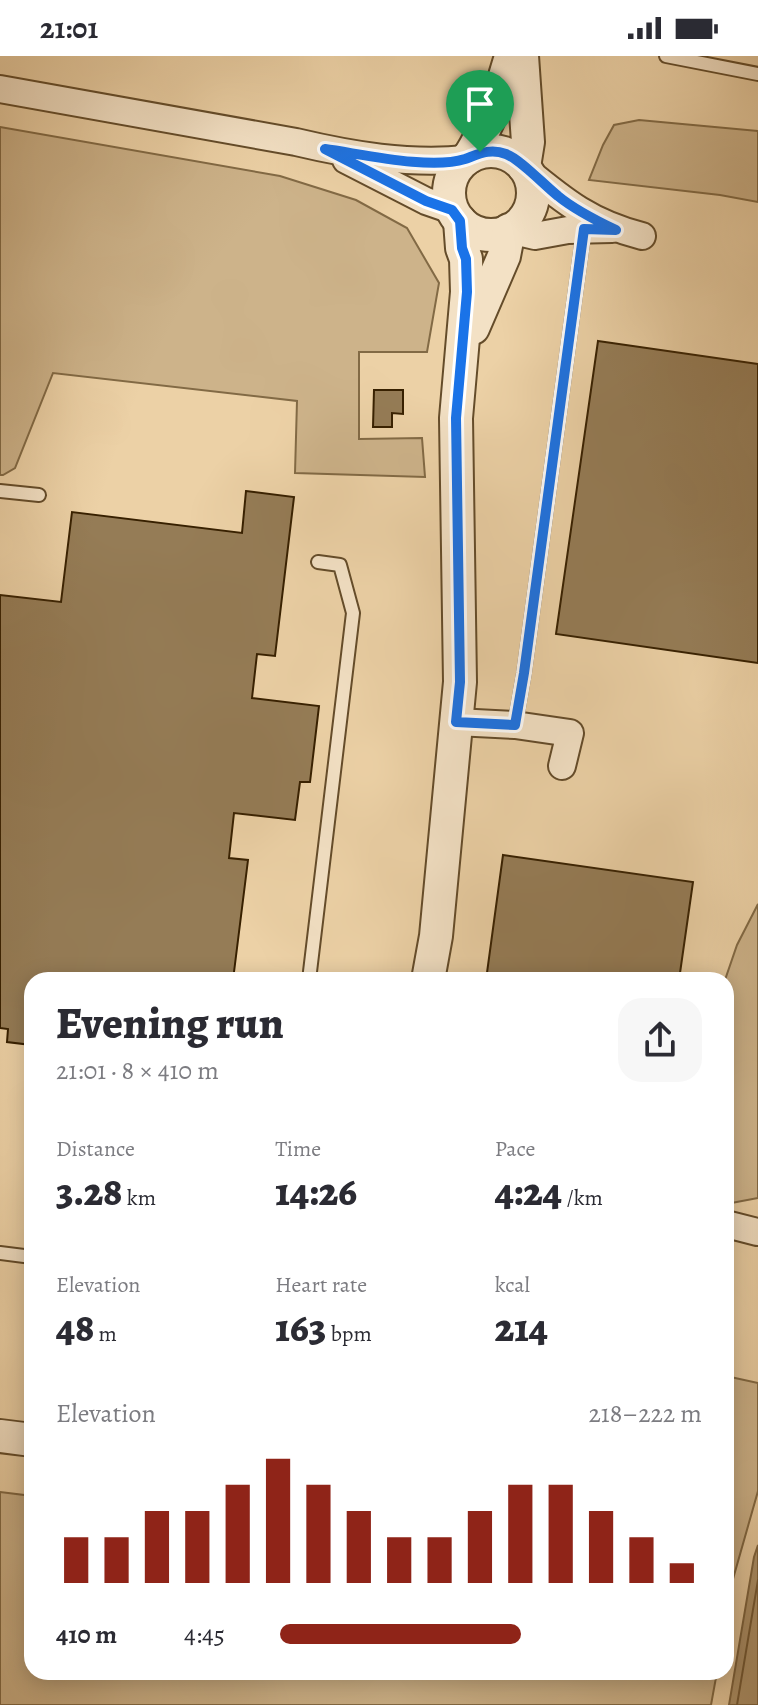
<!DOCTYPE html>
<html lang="en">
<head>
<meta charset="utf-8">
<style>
  body { margin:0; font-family:Alegreya,serif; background:#f7f7f7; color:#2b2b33; height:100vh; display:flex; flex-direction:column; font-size:30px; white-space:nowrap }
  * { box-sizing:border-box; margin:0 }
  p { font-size:26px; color:#7c7c81 }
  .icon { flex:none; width:44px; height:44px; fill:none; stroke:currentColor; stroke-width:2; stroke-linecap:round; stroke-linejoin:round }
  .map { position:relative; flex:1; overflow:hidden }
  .side { position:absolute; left:24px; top:916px; width:710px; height:708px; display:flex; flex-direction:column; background:#fff; border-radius:24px; box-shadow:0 4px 20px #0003 }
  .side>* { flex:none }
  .pin { position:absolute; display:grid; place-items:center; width:68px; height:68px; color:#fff; margin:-82px -34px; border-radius:50% 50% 50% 0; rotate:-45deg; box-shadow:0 0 8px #0007 }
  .pin .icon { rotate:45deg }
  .round { display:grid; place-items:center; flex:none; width:84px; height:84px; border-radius:24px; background:#f7f7f7 }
  .summary { display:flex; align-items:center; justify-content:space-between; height:136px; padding:0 32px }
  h1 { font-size:44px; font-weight:800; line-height:60px }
  .metrics { display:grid; grid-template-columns:repeat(3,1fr); gap:12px; height:136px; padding:8px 32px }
  .metrics div { display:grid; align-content:center }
  .metrics b { font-size:40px; font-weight:800 }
  .metrics small { font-size:22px; font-weight:400 }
  .metrics p { font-size:22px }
  .chart { height:224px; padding:16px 32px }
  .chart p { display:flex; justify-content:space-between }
  .chart svg { width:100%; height:144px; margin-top:8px; stroke:#8f2418; stroke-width:6 }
  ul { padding:0 32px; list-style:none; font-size:26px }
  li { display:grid; grid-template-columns:128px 96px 1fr; align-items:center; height:60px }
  li i { height:20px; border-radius:10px; background:#8f2418 }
  .status { display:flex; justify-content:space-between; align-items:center; height:56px; padding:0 40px; background:#fff; direction:ltr }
  .status svg { height:22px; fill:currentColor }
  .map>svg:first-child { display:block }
  .green { fill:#cdb38a; stroke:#826a45; stroke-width:2 }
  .water { fill:#ae956e; stroke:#7e6642; stroke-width:2 }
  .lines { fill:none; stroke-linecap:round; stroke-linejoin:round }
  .shore { stroke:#725a37; stroke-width:2 }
  .building { fill:#957c56; stroke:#372000; stroke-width:2 }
  .service-casing { stroke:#644c2a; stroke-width:16 }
  .minor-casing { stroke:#644c2a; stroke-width:30 }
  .tertiary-casing { stroke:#644c2a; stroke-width:36 }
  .service { stroke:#f3e1c5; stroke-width:12 }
  .minor { stroke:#f3e1c5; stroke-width:26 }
  .tertiary { stroke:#f3e1c5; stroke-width:32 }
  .route-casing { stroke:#fff; stroke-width:16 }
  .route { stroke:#1a73e8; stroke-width:10 }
</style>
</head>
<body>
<div class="status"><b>21:01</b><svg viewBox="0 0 49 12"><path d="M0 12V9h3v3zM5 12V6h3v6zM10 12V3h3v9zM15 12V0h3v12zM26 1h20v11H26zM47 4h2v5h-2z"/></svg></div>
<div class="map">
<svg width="758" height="1649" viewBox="0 0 758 1649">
  <rect width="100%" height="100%" fill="#ecd1a6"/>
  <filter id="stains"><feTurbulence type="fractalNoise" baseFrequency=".0025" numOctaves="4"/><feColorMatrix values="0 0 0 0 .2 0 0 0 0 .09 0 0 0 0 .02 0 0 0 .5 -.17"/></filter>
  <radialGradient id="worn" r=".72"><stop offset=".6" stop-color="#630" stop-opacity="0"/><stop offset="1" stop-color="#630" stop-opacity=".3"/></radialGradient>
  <g class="green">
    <polygon points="639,64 758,75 758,146 720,139 589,124 603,89 614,69"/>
    <polygon points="0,71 280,120 356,144 407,172 439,227 427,296 359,296 359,383 422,382 425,421 295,417 297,345 53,317 15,412 3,419 0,419"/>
    <polygon points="758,848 758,1142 726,1148 725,924 737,889"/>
    <polygon points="726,1320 758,1327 758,1435 731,1530 726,1561"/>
    <polygon points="0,1436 32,1440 32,1616 717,1616 711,1649 0,1649"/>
  </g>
  <polygon class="water" points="758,1489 758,1649 729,1649 754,1501"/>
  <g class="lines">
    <polyline class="shore" points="737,1649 758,1524"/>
  </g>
  <g class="building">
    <polygon points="598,285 758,308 758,607 556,578"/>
    <polygon points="374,334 403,334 403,358 392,357 392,371 373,371"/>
    <polygon points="246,435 294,441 275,600 257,598 252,642 319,650 310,726 300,726 295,764 234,757 229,802 248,804 233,924 32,924 32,989 7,986 8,973 0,972 0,539 61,546 72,456 242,477"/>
    <polygon points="503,799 693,826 679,924 486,924"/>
  </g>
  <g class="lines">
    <g class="service-casing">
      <g id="service">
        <polyline points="666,0 758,18"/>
        <polyline points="0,435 39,439"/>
        <polyline points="515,669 524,617 584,173"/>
        <polyline points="309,924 353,557 340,509 318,506"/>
        <polyline points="0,1197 32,1201"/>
      </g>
    </g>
    <g class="minor-casing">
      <g id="minor">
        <path d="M 0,33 L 296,86 C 351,99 409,109 466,103"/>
        <polyline points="346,104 426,145 452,154"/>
        <path d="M 525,113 C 565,146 591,167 642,180"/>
        <polyline points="509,174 535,180 568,174 612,173"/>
        <polyline points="456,666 515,669 570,677 562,710"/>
        <polyline points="726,1168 757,1176"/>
      </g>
    </g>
    <g class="tertiary-casing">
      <g id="tertiary">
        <polyline points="522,0 528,86 524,111"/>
        <circle cx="491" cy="137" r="42"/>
        <path d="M 469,101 C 489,69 501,36 511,0"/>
        <polyline points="473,272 504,200 509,174"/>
        <polyline points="428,924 436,880 460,626 456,362 467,236 466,203 462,192 460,165"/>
        <polyline points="0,1380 32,1384"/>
      </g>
    </g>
    <use href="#service" class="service"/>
    <use href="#minor" class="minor"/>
    <use href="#tertiary" class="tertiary"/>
  </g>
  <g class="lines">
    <g class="route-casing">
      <path id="route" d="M 325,93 C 362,98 430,114 465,103 C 479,98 490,92 506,98 C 520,103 544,129 558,140 C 575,154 595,164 616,174 L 584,173 L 524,617 L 515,669 L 456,666 L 460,626 L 456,362 L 467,236 L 466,203 L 462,192 L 460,165 L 452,154 L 426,145 Z"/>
    </g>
    <use href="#route" class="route"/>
  </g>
  <rect width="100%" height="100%" filter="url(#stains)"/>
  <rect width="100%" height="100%" fill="url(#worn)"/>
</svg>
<div class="pin" style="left:480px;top:96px;background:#1e9e55"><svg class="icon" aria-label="arrive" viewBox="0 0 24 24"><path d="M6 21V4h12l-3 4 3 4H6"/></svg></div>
<section class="side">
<div class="summary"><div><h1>Evening run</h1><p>21:01 · 8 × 410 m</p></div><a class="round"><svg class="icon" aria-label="share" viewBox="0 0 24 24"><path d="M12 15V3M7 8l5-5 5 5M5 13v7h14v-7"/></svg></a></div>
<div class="metrics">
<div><p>Distance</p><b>3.28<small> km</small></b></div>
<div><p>Time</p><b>14:26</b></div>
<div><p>Pace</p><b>4:24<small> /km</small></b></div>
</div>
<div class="metrics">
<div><p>Elevation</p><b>48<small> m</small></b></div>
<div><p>Heart rate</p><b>163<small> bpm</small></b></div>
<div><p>kcal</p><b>214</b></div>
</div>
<div class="chart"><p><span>Elevation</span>218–222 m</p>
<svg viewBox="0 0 160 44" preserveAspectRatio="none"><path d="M5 44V30M15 44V30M25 44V22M35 44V22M45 44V14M55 44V6M65 44V14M75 44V22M85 44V30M95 44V30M105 44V22M115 44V14M125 44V14M135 44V22M145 44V30M155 44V38"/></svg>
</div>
<ul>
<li><b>410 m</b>4:45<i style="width:57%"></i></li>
</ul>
</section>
</div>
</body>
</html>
